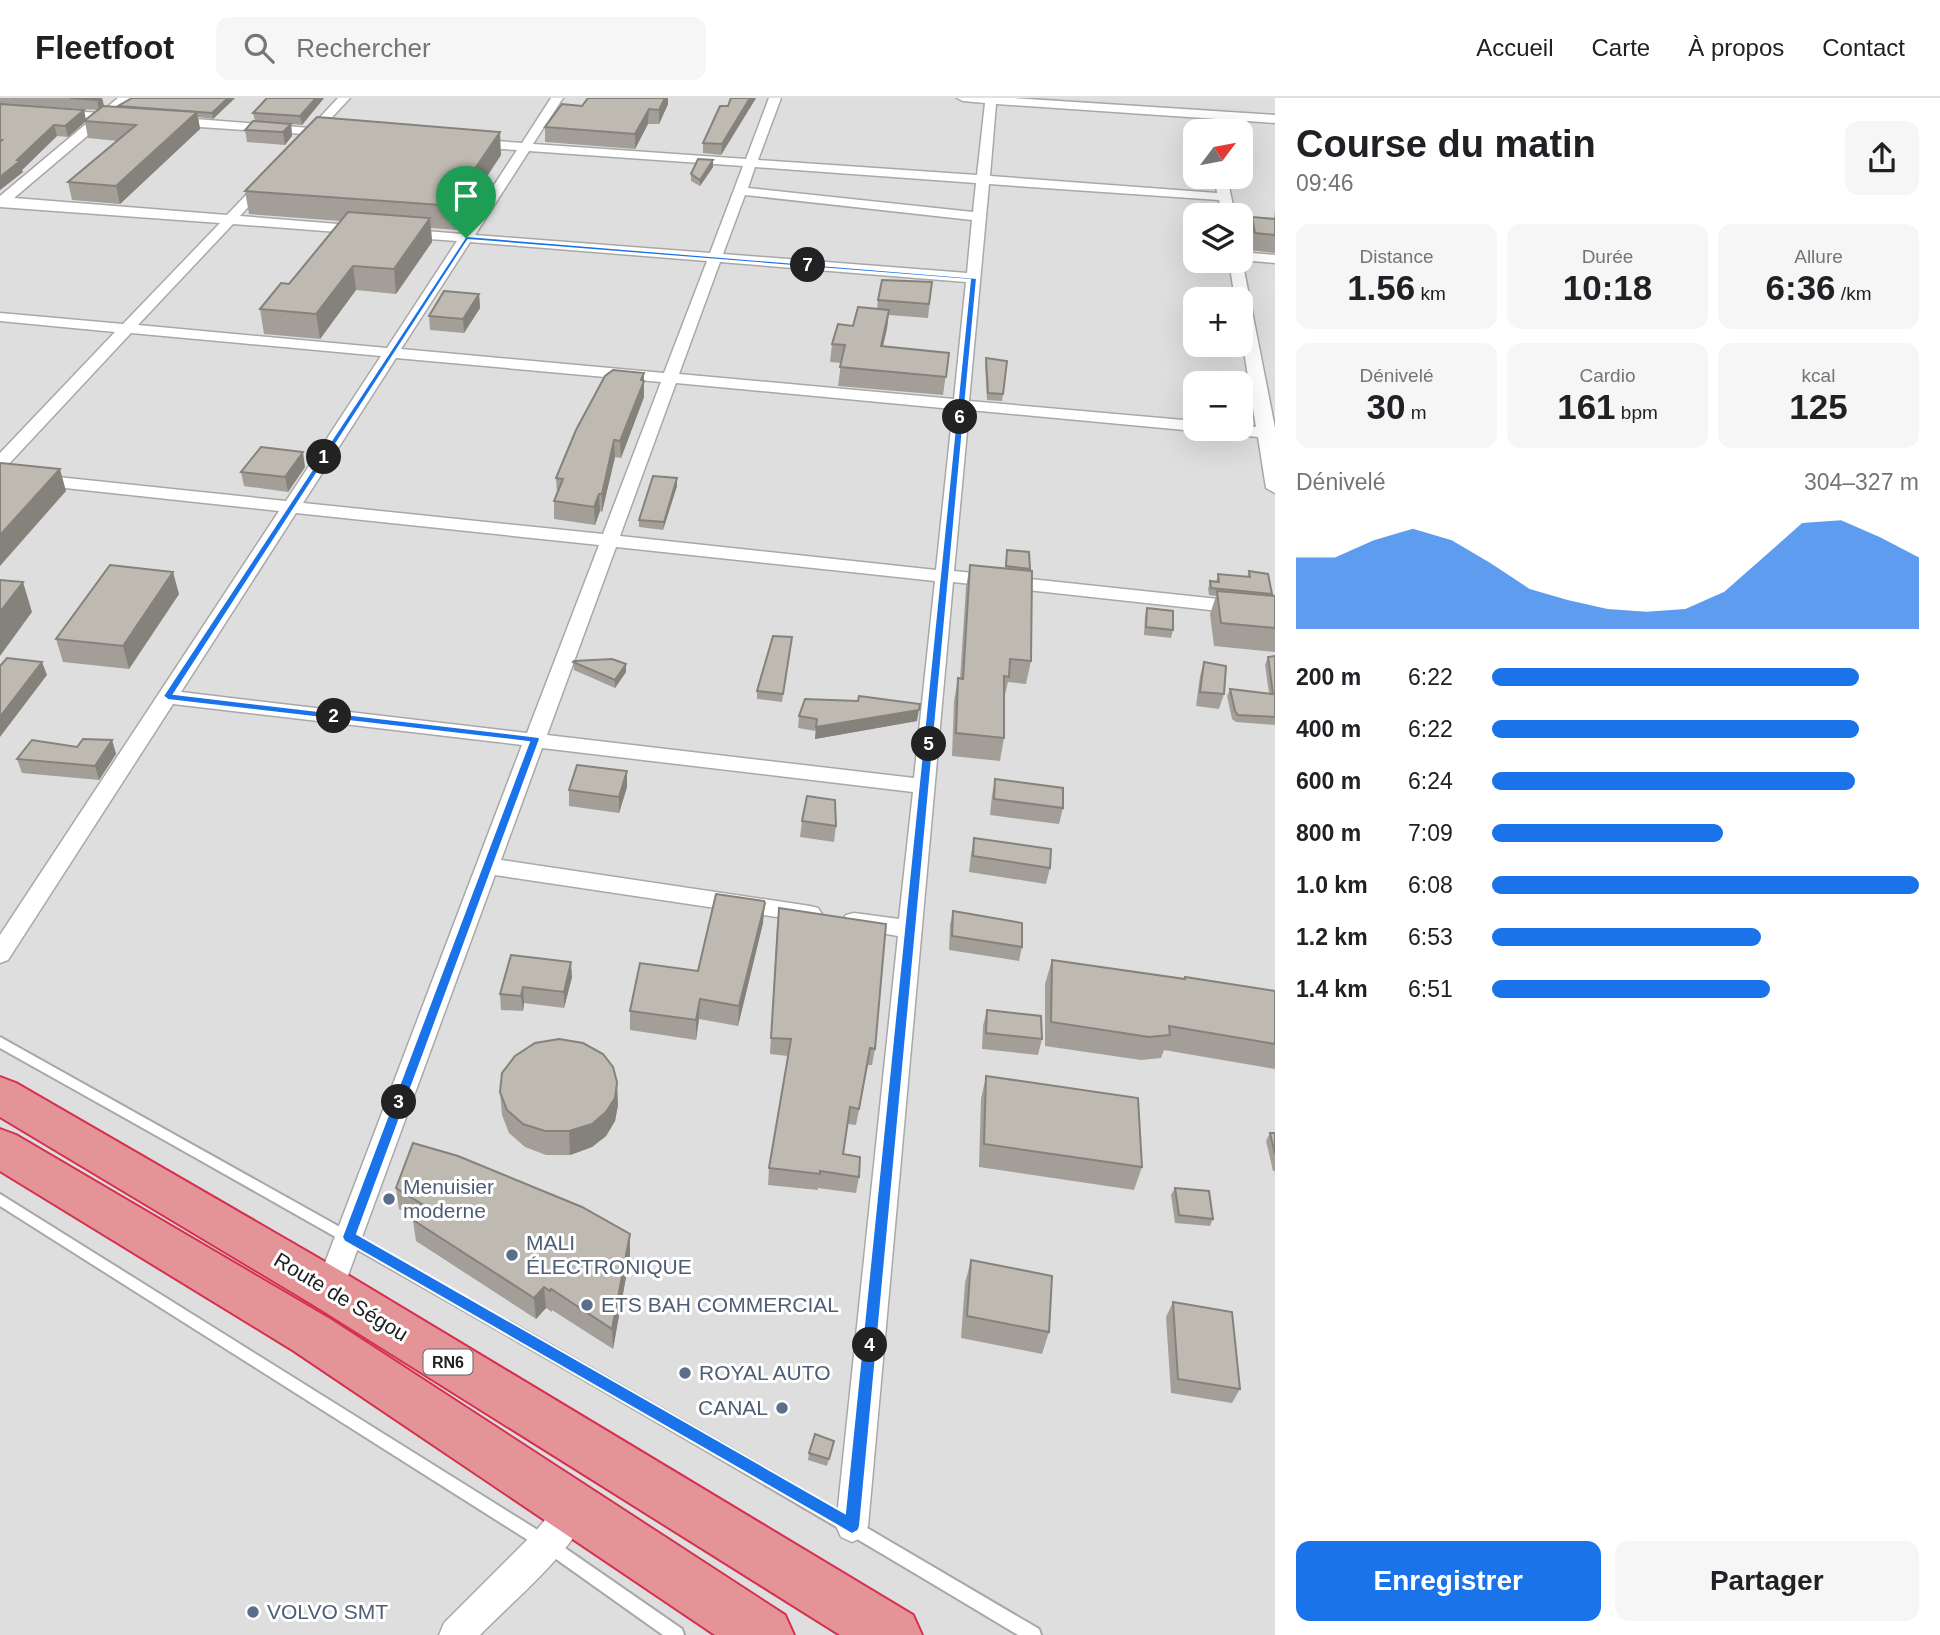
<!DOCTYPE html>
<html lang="fr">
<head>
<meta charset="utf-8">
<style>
  body { margin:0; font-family:Arial,sans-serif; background:#f6f6f6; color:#202124; height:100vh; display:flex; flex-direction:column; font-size:26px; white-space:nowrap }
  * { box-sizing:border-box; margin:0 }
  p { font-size:23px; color:#757577 }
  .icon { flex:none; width:38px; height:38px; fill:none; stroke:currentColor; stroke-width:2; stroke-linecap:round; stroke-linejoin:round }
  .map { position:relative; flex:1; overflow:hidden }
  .panel { display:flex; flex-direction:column; background:#fff; width:665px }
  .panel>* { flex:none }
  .needle { width:46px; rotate:58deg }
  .tools { position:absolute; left:1183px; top:21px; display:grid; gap:14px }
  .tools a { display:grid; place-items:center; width:70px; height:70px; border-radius:14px; background:#fff; box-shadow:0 7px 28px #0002; font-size:35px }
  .pin { position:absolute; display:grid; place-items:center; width:60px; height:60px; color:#fff; margin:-72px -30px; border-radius:50% 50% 50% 0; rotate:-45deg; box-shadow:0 0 7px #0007 }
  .pin .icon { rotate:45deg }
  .km { position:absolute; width:35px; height:35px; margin:-18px; border-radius:50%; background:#222; color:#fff; font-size:19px; line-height:35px; text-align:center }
  .round { display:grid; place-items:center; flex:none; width:74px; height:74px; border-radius:14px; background:#f6f6f6 }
  .overview { display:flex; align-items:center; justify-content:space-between; height:119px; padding:0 21px }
  h1 { font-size:38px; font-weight:800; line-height:52px }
  .metrics { display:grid; grid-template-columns:repeat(3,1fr); gap:10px; height:119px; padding:7px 21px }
  .metrics div { display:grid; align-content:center; border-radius:14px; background:#f6f6f6; text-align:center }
  .metrics b { font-size:35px; font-weight:800 }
  .metrics small { font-size:19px; font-weight:400 }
  .metrics p { font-size:19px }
  .chart { height:196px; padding:14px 21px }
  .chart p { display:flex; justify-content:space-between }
  .chart svg { width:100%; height:126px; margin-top:7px; fill:#1a73e8; opacity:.7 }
  .button { display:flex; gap:14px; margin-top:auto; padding:14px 21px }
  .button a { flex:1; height:80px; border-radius:14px; background:#1a73e8; color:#fff; font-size:28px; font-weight:800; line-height:80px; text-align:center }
  .button a+a { background:#f6f6f6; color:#202124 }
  ul { padding:0 21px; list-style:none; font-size:23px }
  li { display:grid; grid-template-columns:112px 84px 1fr; align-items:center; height:52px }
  li i { height:18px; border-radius:9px; background:#1a73e8 }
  header { display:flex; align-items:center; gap:42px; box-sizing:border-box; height:98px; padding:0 35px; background:#fff; border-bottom:2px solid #e0e0e0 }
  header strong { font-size:33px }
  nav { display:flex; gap:38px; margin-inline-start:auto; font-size:24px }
  .search { width:490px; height:63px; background:#f6f6f6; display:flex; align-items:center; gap:18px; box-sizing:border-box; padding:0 24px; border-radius:14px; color:#757577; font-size:26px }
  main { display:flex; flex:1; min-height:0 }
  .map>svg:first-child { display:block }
  .residential { fill:#dfdede; fill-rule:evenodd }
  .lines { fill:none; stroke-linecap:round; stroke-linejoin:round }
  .lane-casing { stroke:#a8a8a8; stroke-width:4 }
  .street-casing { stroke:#a8a8a8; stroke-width:3 }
  .highway-casing { stroke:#d53050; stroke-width:4 }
  .lane { fill:#fff; fill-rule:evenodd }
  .street { fill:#fff; fill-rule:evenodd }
  .highway { fill:#e49497; fill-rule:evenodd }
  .wall { fill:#a39f98; fill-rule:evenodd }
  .shaded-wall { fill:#85827c }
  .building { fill:#beb9b1; stroke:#85827c; stroke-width:2 }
  .route { fill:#1a73e8; stroke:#fff; stroke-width:2; fill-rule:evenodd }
  .service-dot { fill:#5c6f8a; stroke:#fff; stroke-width:2.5 }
  .labels { text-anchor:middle; stroke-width:6; stroke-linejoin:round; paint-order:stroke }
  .shield { fill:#fff; stroke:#646464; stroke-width:2 }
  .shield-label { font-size:16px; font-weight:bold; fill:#212121 }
  .near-service-label { font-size:21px; fill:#4e5e75; stroke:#fff; text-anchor:start }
  .near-street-label { font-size:21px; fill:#212121; stroke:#fff }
</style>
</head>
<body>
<header>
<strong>Fleetfoot</strong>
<div class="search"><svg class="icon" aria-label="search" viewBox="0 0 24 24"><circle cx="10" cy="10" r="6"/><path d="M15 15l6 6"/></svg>Rechercher</div>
<nav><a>Accueil</a><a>Carte</a><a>À propos</a><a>Contact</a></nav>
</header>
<main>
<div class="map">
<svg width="1275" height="1537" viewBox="0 0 1275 1537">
  <rect width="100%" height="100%" fill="#f1f0e9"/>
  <path class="residential" d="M 0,0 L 1275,0 L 1275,1537 L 0,1537 ZM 1195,33 L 1241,33 L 1241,79 L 1195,79 ZM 1195,117 L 1241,117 L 1241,163 L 1195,163 ZM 1195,201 L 1241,201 L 1241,247 L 1195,247 ZM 1195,285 L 1241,285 L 1241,331 L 1195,331 Z"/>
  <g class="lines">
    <g class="lane-casing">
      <g id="lane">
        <path d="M 0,939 L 524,1232 L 782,1380 L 1039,1531 L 1041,1537 L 1018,1537 C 682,1335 342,1141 0,950 Z"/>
        <polygon points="0,1096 552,1441 682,1531 684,1537 663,1537 542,1451 0,1108"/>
      </g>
    </g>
    <g class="street-casing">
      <g id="street">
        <path d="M 118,0 L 131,0 L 113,16 L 126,18 L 126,22 L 106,22 L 14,100 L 227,117 L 264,78 L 268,77 L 274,81 L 240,118 L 363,128 L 370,132 L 363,136 L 233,126 L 138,227 L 387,250 L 457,143 L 401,139 L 394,135 L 401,131 L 462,136 L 517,52 L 470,49 L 464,45 L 470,41 L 522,45 L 551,0 L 563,0 L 533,46 L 746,61 L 769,0 L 781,0 L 758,62 L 977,77 L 985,5 L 963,3 L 957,0 L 1014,0 L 1275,17 L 1275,25 L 996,6 L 990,78 L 1217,95 L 1215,79 L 1227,79 L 1235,117 L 1222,117 L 1219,102 L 989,86 L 969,303 L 1195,323 L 1195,331 L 1201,331 L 1195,333 L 969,312 L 954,473 L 1275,507 L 1275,519 L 953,484 L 868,1428 L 863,1439 L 852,1444 L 841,1439 L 836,1428 L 898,838 L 846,829 L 842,823 L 846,817 L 854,815 L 899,821 L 913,694 L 542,650 L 501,762 L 810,808 L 818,810 L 822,816 L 818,822 L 810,824 L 495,777 L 343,1191 L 339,1200 L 329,1204 L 319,1200 L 315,1191 L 522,647 L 173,606 L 8,862 L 0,865 L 0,837 L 279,413 L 0,383 L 0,373 L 286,403 L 381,258 L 131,235 L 6,369 L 0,370 L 0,355 L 115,234 L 0,223 L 0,215 L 123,226 L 220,125 L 0,109 L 0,98 L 92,21 L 0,14 L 0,8 L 100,15 ZM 529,53 L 743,68 L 710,155 L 475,137 ZM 755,69 L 976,85 L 973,114 L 748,90 ZM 745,97 L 972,122 L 967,175 L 723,156 ZM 470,144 L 707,163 L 664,275 L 401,251 ZM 720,164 L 966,184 L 954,301 L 679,276 ZM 396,260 L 661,284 L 603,436 L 303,405 ZM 676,285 L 953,311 L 936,472 L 620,438 ZM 296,415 L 599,447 L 527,635 L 181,594 ZM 616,449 L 935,483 L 914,680 L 547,637 Z"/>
        <polygon points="338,0 350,0 322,30 339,32 339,38 316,37 306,45 300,41 304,36 170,27 164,23 170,19 310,30"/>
        <polygon points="1241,154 1275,157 1275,165 1242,162 1275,330 1275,395 1266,390 1258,339 1226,336 1218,331 1241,331 1241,327 1256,329 1241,234 1241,201 1235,201 1229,163 1241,163"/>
        <path d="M 574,1395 L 585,1400 L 590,1411 C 570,1457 515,1501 480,1537 L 439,1537 L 444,1525 L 535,1434 L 563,1400 Z"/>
      </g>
    </g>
    <g class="highway-casing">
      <g id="highway">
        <polygon points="0,979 16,985 346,1176 913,1517 922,1537 840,1537 312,1206 0,1019"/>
        <polygon points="0,1031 16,1037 330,1221 785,1517 794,1537 715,1537 294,1253 0,1073"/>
      </g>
    </g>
    <use href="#lane" class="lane"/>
    <use href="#street" class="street"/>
    <use href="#highway" class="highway"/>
  </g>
  <g class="wall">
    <path d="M 0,0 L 102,0 L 104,8 L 118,9 L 235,0 L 213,21 L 198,19 L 200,31 L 120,106 L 72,102 L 68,84 L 118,43 L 88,40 L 85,24 L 68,39 L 57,38 L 22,72 L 23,74 L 0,92 ZM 3,6 L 98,12 L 86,22 L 84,12 Z"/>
    <polygon points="267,0 324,0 302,27 291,26 292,38 285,47 247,44 245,32 255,23 253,15"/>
    <polygon points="731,0 756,0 721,57 703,55 703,45 728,8"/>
    <polygon points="668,6 659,26 648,26 635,51 545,44 545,29 582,8"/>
    <polygon points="501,57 476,95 477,101 457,132 431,130 432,144 396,196 356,192 320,241 264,236 260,211 289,186 340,123 249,116 245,93"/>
    <polygon points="713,62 713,69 700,88 691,83 691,76"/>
    <polygon points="1275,113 1275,155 1250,152 1248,136 1252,119 1274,120"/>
    <polygon points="932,184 928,220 889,217 887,230 883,248 949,255 943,297 838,288 841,265 830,264 832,246 853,228 877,211 878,202"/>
    <polygon points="479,196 480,210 464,235 430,232 429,218"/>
    <polygon points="986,260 1007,263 1002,303 987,302 985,267"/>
    <polygon points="644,275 644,299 621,360 615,359 602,414 600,413 595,427 554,421 554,403 557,395 556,380"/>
    <polygon points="305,369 288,394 244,388 241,374"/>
    <polygon points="677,388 663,432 639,429 639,422"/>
    <polygon points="1007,452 1030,471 1031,563 1026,586 1008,584 1004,601 1004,640 1000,663 952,658 954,603 958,580 960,581 966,489 970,467 1005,470"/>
    <polygon points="1249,473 1272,496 1271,498 1275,498 1275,554 1214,548 1210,516 1216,498 1209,497 1208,491 1210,483 1216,484 1218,476 1247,479"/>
    <polygon points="179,496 129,571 63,564 56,541"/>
    <polygon points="1147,510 1173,532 1171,540 1144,537 1145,518"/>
    <polygon points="792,539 782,604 757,601 757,593"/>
    <polygon points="1275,558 1275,627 1236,624 1232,621 1227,598 1230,591 1269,595 1265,567 1268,559"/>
    <polygon points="573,564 626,574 615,590 574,572"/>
    <polygon points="1204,564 1224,596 1219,611 1196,608 1200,578"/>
    <polygon points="799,618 917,623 815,641 816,633 798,630"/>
    <polygon points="112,642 116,656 99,682 22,675 17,661"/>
    <polygon points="995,681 1063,710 1059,726 990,717 992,697"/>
    <polygon points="627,689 619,715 569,708 569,692"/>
    <polygon points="802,723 836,728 834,744 800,739"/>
    <polygon points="974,740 1050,770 1046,786 969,774 971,756"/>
    <polygon points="953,813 1022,849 1019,863 949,852 950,827"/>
    <polygon points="763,825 738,928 699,921 696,942 630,932 630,913 698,873"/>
    <polygon points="777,827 875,951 872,967 868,967 856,1027 848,1026 843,1056 859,1079 856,1095 818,1090 818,1092 768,1087 769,1070 788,958 770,956"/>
    <polygon points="511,857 572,879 564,910 524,905 523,913 501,912 500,896"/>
    <polygon points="1052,862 1184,881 1185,879 1275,893 1275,971 1164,952 1161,960 1141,962 1045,948 1045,886"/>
    <polygon points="987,912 1042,941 1038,957 982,951 983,928"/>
    <polygon points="986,978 1142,1069 1134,1092 979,1069 981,1001"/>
    <polygon points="500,994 618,1007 615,1023 606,1038 592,1049 570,1057 546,1057 525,1049 509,1035 502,1017"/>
    <polygon points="1270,1035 1275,1035 1275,1073 1273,1073 1266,1043"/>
    <polygon points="396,1090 630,1136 630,1157 613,1251 552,1212 552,1214 546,1210 536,1221 416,1143 413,1122 414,1120 399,1111"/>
    <polygon points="1175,1090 1213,1121 1210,1128 1175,1125 1171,1097"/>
    <polygon points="971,1162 1049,1234 1042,1256 961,1240 965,1185"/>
    <polygon points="1173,1204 1240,1291 1232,1305 1171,1295 1166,1219"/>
    <polygon points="834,1343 827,1368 808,1362 809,1355"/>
  </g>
  <g class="shaded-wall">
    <polygon points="99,0 102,0 104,8 99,12 97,2"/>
    <polygon points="228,0 235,0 213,21 212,15"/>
    <polygon points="316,0 324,0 302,27 300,18"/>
    <polygon points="665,0 668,0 668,6 659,26 659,12"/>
    <polygon points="750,0 756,0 721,57 722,46"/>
    <polygon points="649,11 648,26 635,51 635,36"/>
    <polygon points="84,12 86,23 84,23 85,24 68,39 65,28"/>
    <polygon points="197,14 200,31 120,106 116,88"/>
    <polygon points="291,26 292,38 285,47 283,34"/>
    <polygon points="54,27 57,38 22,72 23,74 0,92 0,79"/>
    <polygon points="500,34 501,57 476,95 477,101 457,132 455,108 470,78"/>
    <polygon points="713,62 713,69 700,88 700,82"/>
    <polygon points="430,120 432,144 396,196 394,171"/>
    <polygon points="353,168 356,192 320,241 316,216"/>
    <polygon points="479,196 480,210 464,235 463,221"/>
    <polygon points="889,212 887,230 879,266 881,248"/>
    <polygon points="644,275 644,299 621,360 620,343"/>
    <polygon points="614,342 615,359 602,414 602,396"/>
    <polygon points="303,354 305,369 288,394 285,379"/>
    <polygon points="60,371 66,393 0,468 0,437"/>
    <polygon points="677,380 677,388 663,432 664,424"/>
    <polygon points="599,396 600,413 595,427 594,409"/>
    <polygon points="173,474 179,496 129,571 123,548"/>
    <polygon points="23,484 32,514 0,558 0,514"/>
    <polygon points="42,564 47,577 0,639 0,619"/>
    <polygon points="626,566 626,574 615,590 615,582"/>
    <polygon points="919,612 917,623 815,641 816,629"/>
    <polygon points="112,642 116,656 99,682 95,668"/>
    <polygon points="627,673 627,689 619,715 619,699"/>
    <polygon points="765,805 763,825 738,928 739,908"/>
    <polygon points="571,864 572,879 564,910 564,894"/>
    <polygon points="523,889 524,905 523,913 521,898"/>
    <polygon points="700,901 699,921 696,942 696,922"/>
    <polygon points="617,984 618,1007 615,1023 606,1038 592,1049 570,1057 569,1033"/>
    <polygon points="630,1136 630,1157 613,1251 612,1231"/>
    <polygon points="544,1189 546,1210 536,1221 534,1200"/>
  </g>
  <g class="building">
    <polygon points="70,0 99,0 97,2"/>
    <polygon points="132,0 228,0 212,15 118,8"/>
    <polygon points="267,0 316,0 300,18 253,15"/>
    <polygon points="588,0 665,0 659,12 649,11 635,36 545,29 562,6 582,8"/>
    <polygon points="731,0 750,0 722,46 703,45 720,8 728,8"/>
    <polygon points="0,6 84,12 65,28 54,27 17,62 20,63 0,79 0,44 2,42 0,42"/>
    <polygon points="103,8 197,14 116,88 68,84 136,27 84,23"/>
    <polygon points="317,19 500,34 470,78 475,78 455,108 245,93"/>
    <polygon points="253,23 291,26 283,34 245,32"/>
    <polygon points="698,61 713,62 700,82 691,76"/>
    <polygon points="348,114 430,120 394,171 353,168 316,216 260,211 281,185 289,186"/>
    <polygon points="1252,119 1275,121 1275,137 1255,135"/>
    <polygon points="882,182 932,184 929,206 878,202"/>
    <polygon points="444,193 479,196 463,221 429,218"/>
    <polygon points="858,209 889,212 881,248 949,255 946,279 840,269 845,247 832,246 838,226 853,228"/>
    <polygon points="986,260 1007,263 1003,296 988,295"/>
    <polygon points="613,272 644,275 641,282 644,283 620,343 614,342 602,396 599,396 594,409 554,403 563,381 556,380 576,332 605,278"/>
    <polygon points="261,349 303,354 285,379 241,374"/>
    <polygon points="1,365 60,371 0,437 0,366"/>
    <polygon points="653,378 677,380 664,424 639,422"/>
    <polygon points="1007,452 1029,454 1030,471 1006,468"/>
    <polygon points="110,467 173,474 123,548 56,541"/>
    <polygon points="970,467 1032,473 1031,563 1010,561 1009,579 1004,578 1004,640 956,635 958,580 963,581"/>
    <polygon points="1249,473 1268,476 1272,496 1211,490 1210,483 1219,484 1218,476 1250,479"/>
    <polygon points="0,482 23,484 0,514"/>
    <polygon points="1217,493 1275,498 1275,530 1221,525"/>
    <polygon points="1147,510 1173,513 1173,532 1146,529"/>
    <polygon points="773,538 792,539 783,596 757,593"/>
    <polygon points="1275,558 1275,619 1238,617 1235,613 1230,591 1273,596 1268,559"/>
    <polygon points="7,560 42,564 0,619 0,568"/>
    <polygon points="612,561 626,566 615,582 573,564 574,563"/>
    <polygon points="1204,564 1226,568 1224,596 1200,594"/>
    <polygon points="859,598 920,606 919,612 816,629 817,621 799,618 805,601 858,603"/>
    <polygon points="83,641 112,642 95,668 17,661 32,642 77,649"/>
    <polygon points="577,667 627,673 619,699 569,692"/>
    <polygon points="995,681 1063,690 1063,710 994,701"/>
    <polygon points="807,698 835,702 836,728 802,723"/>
    <polygon points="974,740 1051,751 1050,770 973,758"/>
    <polygon points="716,796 764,803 765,805 739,908 700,901 696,922 630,913 640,865 698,873"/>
    <polygon points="779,810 886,826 875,951 870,950 859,1011 850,1009 843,1056 860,1059 859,1079 820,1073 820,1076 769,1070 791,941 771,940"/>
    <polygon points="953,813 1022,825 1022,849 952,838"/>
    <polygon points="511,857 571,864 564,894 523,889 521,898 500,896"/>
    <polygon points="1052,862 1185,881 1185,879 1275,893 1275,946 1169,928 1170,937 1149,939 1051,924"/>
    <polygon points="987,912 1041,918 1042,941 986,935"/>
    <polygon points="559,941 583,945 603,956 613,969 617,984 615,1000 606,1014 592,1026 569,1033 545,1033 523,1026 507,1012 500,994 502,975 515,958 535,945"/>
    <polygon points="986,978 1138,1000 1142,1069 984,1046"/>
    <polygon points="1270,1035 1275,1035 1275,1056"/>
    <polygon points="413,1045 458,1058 582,1109 630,1136 612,1231 551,1191 550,1193 544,1189 534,1200 413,1122 425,1108 396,1090"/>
    <polygon points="1175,1090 1209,1093 1213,1121 1179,1117"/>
    <polygon points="971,1162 1052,1178 1049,1234 967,1218"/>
    <polygon points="1173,1204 1232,1214 1240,1291 1178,1281"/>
    <polygon points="815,1336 834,1343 829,1361 809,1355"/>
  </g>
  <path class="route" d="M 466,138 L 977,180 L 860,1428 L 858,1433 L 852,1436 L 344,1143 L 342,1139 L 529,644 L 168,602 L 163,598 ZM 468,142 L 970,182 L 845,1415 L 357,1136 L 540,641 L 539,639 L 174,596 Z"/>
  <g class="service-dot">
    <circle cx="389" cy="1101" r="7"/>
    <circle cx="512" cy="1157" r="7"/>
    <circle cx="587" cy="1207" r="7"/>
    <circle cx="685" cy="1275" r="7"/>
    <circle cx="782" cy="1310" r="7"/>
    <circle cx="253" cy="1514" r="7"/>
  </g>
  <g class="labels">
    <rect class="shield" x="423.5" y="1251.5" width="49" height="25" rx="5"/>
    <g class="shield-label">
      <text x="448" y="1270">RN6</text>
    </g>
    <g class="near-service-label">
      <text x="403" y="1096">Menuisier<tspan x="403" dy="24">moderne</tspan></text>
      <text x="526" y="1152">MALI<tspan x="526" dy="24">ÉLECTRONIQUE</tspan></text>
      <text x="601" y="1214">ETS BAH COMMERCIAL</text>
      <text x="699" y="1282">ROYAL AUTO</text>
      <text x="768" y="1317" text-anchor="end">CANAL</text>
      <text x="267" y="1521">VOLVO SMT</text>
    </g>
    <g class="near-street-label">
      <text transform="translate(341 1199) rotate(31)" y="7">Route de Ségou</text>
    </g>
  </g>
</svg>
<div class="tools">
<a><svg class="needle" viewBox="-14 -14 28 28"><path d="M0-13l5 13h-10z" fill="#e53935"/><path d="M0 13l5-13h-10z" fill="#757577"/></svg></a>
<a><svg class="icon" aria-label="layers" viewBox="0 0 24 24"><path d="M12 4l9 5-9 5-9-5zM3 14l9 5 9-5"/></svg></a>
<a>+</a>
<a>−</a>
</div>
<div class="pin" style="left:466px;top:140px;background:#1e9e55"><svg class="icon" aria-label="arrive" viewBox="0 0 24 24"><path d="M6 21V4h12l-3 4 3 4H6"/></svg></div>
<b class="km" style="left:324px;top:359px">1</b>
<b class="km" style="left:334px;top:618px">2</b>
<b class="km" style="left:399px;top:1004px">3</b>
<b class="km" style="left:870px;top:1247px">4</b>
<b class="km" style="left:929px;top:646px">5</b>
<b class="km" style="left:960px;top:319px">6</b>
<b class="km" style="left:808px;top:167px">7</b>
</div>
<section class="panel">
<div class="overview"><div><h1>Course du matin</h1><p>09:46</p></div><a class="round"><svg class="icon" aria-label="share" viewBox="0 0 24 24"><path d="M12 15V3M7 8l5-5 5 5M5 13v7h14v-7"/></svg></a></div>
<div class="metrics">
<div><p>Distance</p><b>1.56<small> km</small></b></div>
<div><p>Durée</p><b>10:18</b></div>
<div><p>Allure</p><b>6:36<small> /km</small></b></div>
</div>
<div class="metrics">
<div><p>Dénivelé</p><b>30<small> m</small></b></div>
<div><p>Cardio</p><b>161<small> bpm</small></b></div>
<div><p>kcal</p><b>125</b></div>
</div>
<div class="chart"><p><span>Dénivelé</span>304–327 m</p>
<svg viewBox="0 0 160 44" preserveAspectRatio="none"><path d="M0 44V19L10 19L20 13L30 9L40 13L50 21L60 30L70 34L80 37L90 38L100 37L110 31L120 19L130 7L140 6L150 12L160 19V44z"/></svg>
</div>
<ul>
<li><b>200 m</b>6:22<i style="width:86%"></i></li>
<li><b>400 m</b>6:22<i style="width:86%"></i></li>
<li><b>600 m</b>6:24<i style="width:85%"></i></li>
<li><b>800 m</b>7:09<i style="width:54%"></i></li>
<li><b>1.0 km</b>6:08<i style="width:100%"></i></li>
<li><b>1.2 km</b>6:53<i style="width:63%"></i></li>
<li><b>1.4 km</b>6:51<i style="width:65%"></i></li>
</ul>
<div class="button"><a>Enregistrer</a><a>Partager</a></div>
</section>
</main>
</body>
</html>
